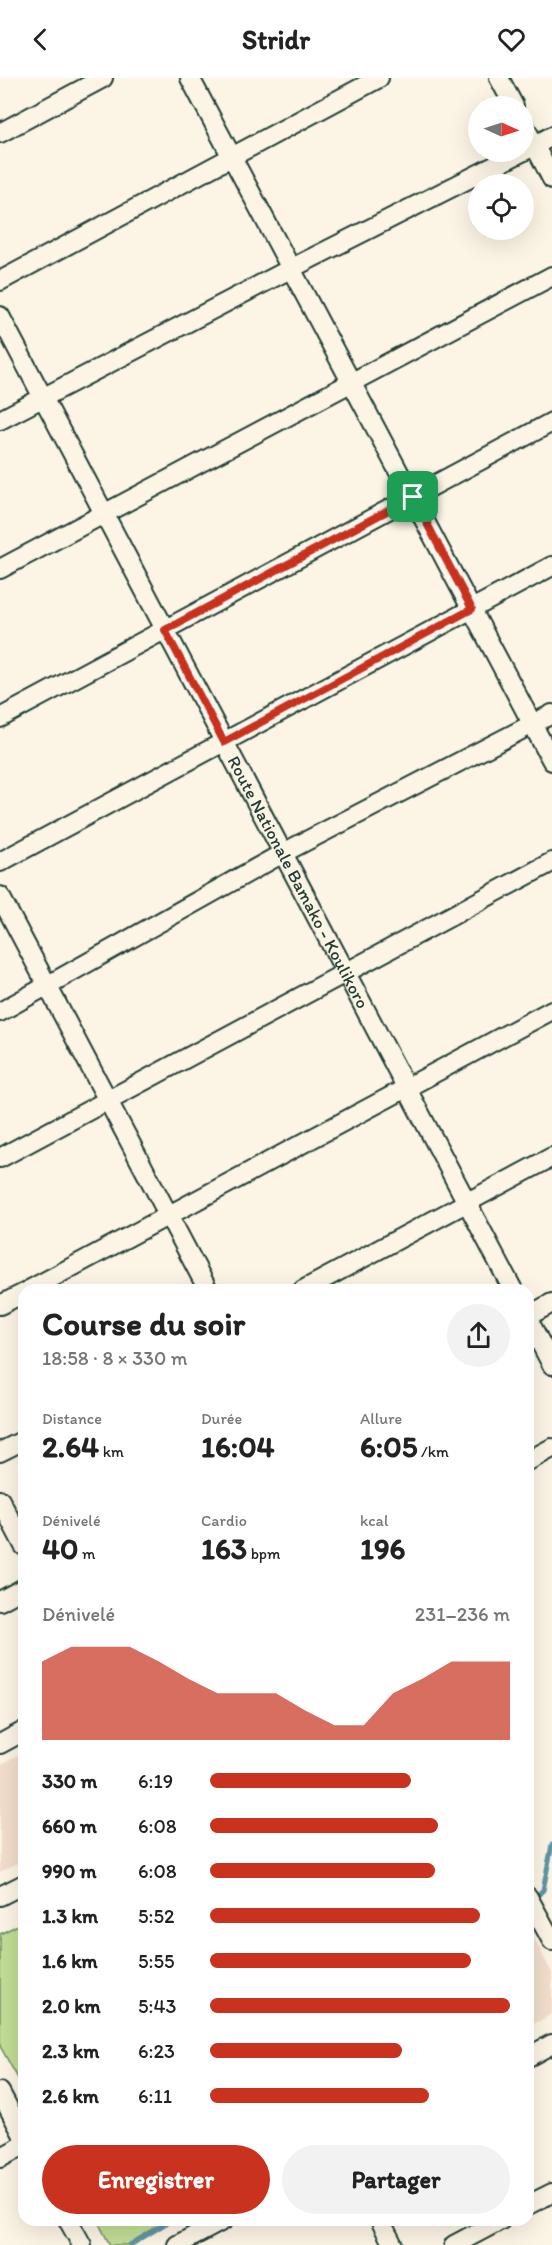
<!DOCTYPE html>
<html lang="fr">
<head>
<meta charset="utf-8">
<style>
  body { margin:0; font-family:Itim,sans-serif; background:#f2f2f2; color:#222; height:100vh; display:flex; flex-direction:column; font-size:22px; white-space:nowrap }
  * { box-sizing:border-box; margin:0 }
  p { font-size:20px; color:#767676 }
  .icon { flex:none; width:33px; height:33px; fill:none; stroke:currentColor; stroke-width:2; stroke-linecap:round; stroke-linejoin:round }
  .map { position:relative; flex:1; overflow:hidden }
  .panel { position:absolute; left:18px; top:1206px; width:516px; height:942px; display:flex; flex-direction:column; background:#fff; border-radius:18px; box-shadow:0 6px 24px #0002 }
  .panel>* { flex:none }
  .needle { width:39px; rotate:93deg }
  .fabs { position:absolute; left:468px; top:18px; display:grid; gap:12px }
  .fabs a { display:grid; place-items:center; width:66px; height:66px; border-radius:50%; background:#fff; box-shadow:0 6px 24px #0002; font-size:30px }
  .pin { position:absolute; display:grid; place-items:center; width:51px; height:51px; color:#fff; margin:-26px; border-radius:12px; box-shadow:0 3px 9px #0006 }
  .round { display:grid; place-items:center; flex:none; width:63px; height:63px; border-radius:32px; background:#f2f2f2 }
  .overview { display:flex; align-items:center; justify-content:space-between; height:102px; padding:0 24px }
  h1 { font-size:33px; font-weight:800; line-height:45px }
  .figures { display:grid; grid-template-columns:repeat(3,1fr); gap:9px; height:102px; padding:6px 24px }
  .figures div { display:grid; align-content:center }
  .figures b { font-size:30px; font-weight:800 }
  .figures small { font-size:16px; font-weight:400 }
  .figures p { font-size:16px }
  .chart { height:168px; padding:12px 24px }
  .chart p { display:flex; justify-content:space-between }
  .chart svg { width:100%; height:108px; margin-top:6px; fill:#c8321e; opacity:.7 }
  .primary-button { display:flex; gap:12px; margin-top:auto; padding:12px 24px }
  .primary-button a { flex:1; height:69px; border-radius:36px; background:#c8321e; color:#fff; font-size:24px; font-weight:800; line-height:69px; text-align:center }
  .primary-button a+a { background:#f2f2f2; color:#222 }
  ul { padding:0 24px; list-style:none; font-size:20px }
  li { display:grid; grid-template-columns:96px 72px 1fr; align-items:center; height:45px }
  li i { height:15px; border-radius:8px; background:#c8321e }
  header { display:flex; justify-content:space-between; align-items:center; height:78px; padding:0 24px; background:#fff; font-size:27px; font-weight:800 }
  .map>svg:first-child { display:block }
  .built { fill:#f3decc }
  .pitch { fill:#c1dd95; stroke:#708d64; stroke-width:1.5 }
  .lines { fill:none; stroke-linecap:round; stroke-linejoin:round }
  .stream { stroke:#6194a4; stroke-width:5 }
  .minor-casing { stroke:#1f3d34; stroke-width:22 }
  .minor { stroke:#fcf5e5; stroke-width:18 }
  .route-casing { stroke:#fff; stroke-width:12 }
  .route { stroke:#c8321e; stroke-width:8 }
  .labels { text-anchor:middle; stroke-width:6; stroke-linejoin:round; paint-order:stroke }
  .street-label { font-size:18px; fill:#1f3d34; stroke:#fcf5e5 }
</style>
</head>
<body>
<header><svg class="icon" aria-label="back" viewBox="0 0 24 24"><path d="M15 5l-7 7 7 7"/></svg>Stridr<svg class="icon" aria-label="heart" viewBox="0 0 24 24"><path d="M12 20l-8-8c-3-5 5-10 8-4 3-6 11-1 8 4z"/></svg></header>
<div class="map">
<svg width="552" height="2167" viewBox="0 0 552 2167">
  <rect width="100%" height="100%" fill="#fcf5e5"/>
  <filter id="ink" filterUnits="userSpaceOnUse"><feTurbulence type="fractalNoise" baseFrequency=".0167" numOctaves="2"/><feDisplacementMap in="SourceGraphic" scale="12" xChannelSelector="R" yChannelSelector="G"/><feConvolveMatrix kernelMatrix="1 2 1 2 8 2 1 2 1" color-interpolation-filters="sRGB"/></filter>
  <g filter="url(#ink)">
    <g class="built">
      <polygon points="24,1674 24,1782 0,1794 0,1687"/>
      <polygon points="528,1849 552,1895 552,1936 528,1949"/>
    </g>
    <g class="pitch">
      <polygon points="24,1844 24,2011 0,1968 0,1856"/>
      <polygon points="97,2142 175,2142 131,2167 110,2167"/>
    </g>
    <g class="lines">
      <g class="stream">
        <polyline points="533,1822 543,1812 552,1767"/>
        <polyline points="130,2167 171,2142"/>
      </g>
      <g class="minor-casing">
        <g id="minor">
          <polyline points="190,0 552,683"/>
          <polyline points="499,0 514,28"/>
          <polyline points="524,47 552,101"/>
          <polyline points="0,55 103,0"/>
          <polyline points="524,73 552,58"/>
          <polyline points="0,203 379,0"/>
          <path id="s1" d="M 0,238 L 513,1212"/>
          <polyline points="0,342 292,190 522,74"/>
          <polyline points="0,491 552,198"/>
          <polyline points="0,640 552,344"/>
          <polyline points="0,784 552,488"/>
          <polyline points="0,818 208,1212"/>
          <polyline points="0,934 283,775 552,636"/>
          <polyline points="0,1080 552,784"/>
          <polyline points="29,1212 552,932"/>
          <polyline points="303,1212 552,1079"/>
          <polyline points="0,1227 24,1215"/>
          <polyline points="528,1238 552,1225"/>
          <polyline points="528,1241 552,1287"/>
          <polyline points="0,1374 24,1362"/>
          <polyline points="528,1383 552,1370"/>
          <polyline points="0,1422 24,1468"/>
          <polyline points="0,1523 24,1510"/>
          <polyline points="0,1666 24,1653"/>
          <polyline points="0,1818 24,1806"/>
          <polyline points="528,1819 552,1863"/>
          <polyline points="528,1979 552,1966"/>
          <polyline points="0,2014 24,2059"/>
          <polyline points="0,2080 24,2067"/>
          <polyline points="528,2127 552,2115"/>
          <polyline points="68,2142 82,2167"/>
          <polyline points="380,2142 393,2167"/>
          <polyline points="177,2167 224,2142"/>
          <polyline points="454,2167 501,2142"/>
        </g>
      </g>
      <use href="#minor" class="minor"/>
    </g>
  </g>
  <g class="lines" filter="url(#ink)">
    <g class="route-casing">
      <polygon id="route" points="413,419 472,531 224,664 165,552"/>
    </g>
    <use href="#route" class="route"/>
  </g>
  <g class="labels">
    <g class="street-label">
      <text dy="6" stroke="none"><textPath href="#s1" startOffset="640">Route Nationale Bamako - Koulikoro</textPath></text>
    </g>
  </g>
</svg>
<div class="fabs">
<a><svg class="needle" viewBox="-14 -14 28 28"><path d="M0-13l5 13h-10z" fill="#e53935"/><path d="M0 13l5-13h-10z" fill="#767676"/></svg></a>
<a><svg class="icon" aria-label="locate" viewBox="0 0 24 24"><circle cx="12" cy="12" r="6"/><path d="M12 2v4M12 18v4M2 12h4M18 12h4"/></svg></a>
</div>
<div class="pin" style="left:413px;top:419px;background:#1e9e55"><svg class="icon" aria-label="arrive" viewBox="0 0 24 24"><path d="M6 21V4h12l-3 4 3 4H6"/></svg></div>
<section class="panel">
<div class="overview"><div><h1>Course du soir</h1><p>18:58 · 8 × 330 m</p></div><a class="round"><svg class="icon" aria-label="share" viewBox="0 0 24 24"><path d="M12 15V3M7 8l5-5 5 5M5 13v7h14v-7"/></svg></a></div>
<div class="figures">
<div><p>Distance</p><b>2.64<small> km</small></b></div>
<div><p>Durée</p><b>16:04</b></div>
<div><p>Allure</p><b>6:05<small> /km</small></b></div>
</div>
<div class="figures">
<div><p>Dénivelé</p><b>40<small> m</small></b></div>
<div><p>Cardio</p><b>163<small> bpm</small></b></div>
<div><p>kcal</p><b>196</b></div>
</div>
<div class="chart"><p><span>Dénivelé</span>231–236 m</p>
<svg viewBox="0 0 160 44" preserveAspectRatio="none"><path d="M0 44V12L10 6L20 6L30 6L40 12L50 19L60 25L70 25L80 25L90 32L100 38L110 38L120 25L130 19L140 12L150 12L160 12V44z"/></svg>
</div>
<ul>
<li><b>330 m</b>6:19<i style="width:67%"></i></li>
<li><b>660 m</b>6:08<i style="width:76%"></i></li>
<li><b>990 m</b>6:08<i style="width:75%"></i></li>
<li><b>1.3 km</b>5:52<i style="width:90%"></i></li>
<li><b>1.6 km</b>5:55<i style="width:87%"></i></li>
<li><b>2.0 km</b>5:43<i style="width:100%"></i></li>
<li><b>2.3 km</b>6:23<i style="width:64%"></i></li>
<li><b>2.6 km</b>6:11<i style="width:73%"></i></li>
</ul>
<div class="primary-button"><a>Enregistrer</a><a>Partager</a></div>
</section>
</div>
</body>
</html>
